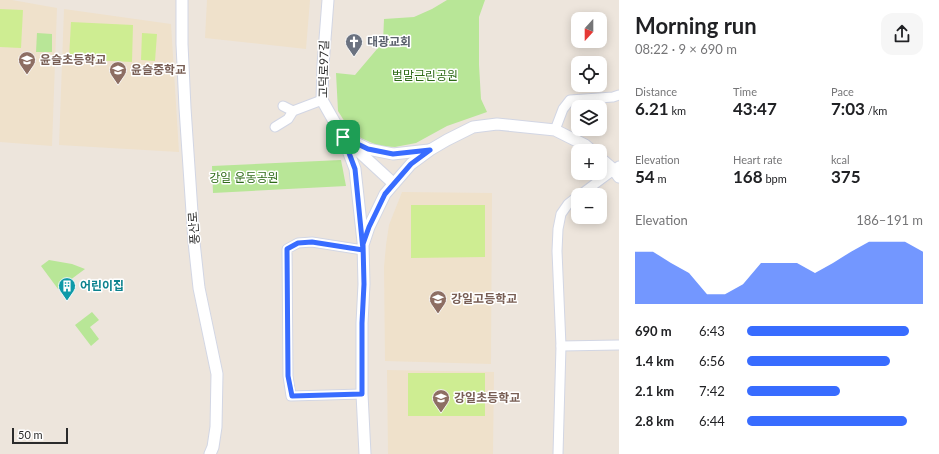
<!DOCTYPE html>
<html lang="en">
<head>
<meta charset="utf-8">
<style>
  body { margin:0; font-family:Lato,"Noto Sans KR",sans-serif; background:#f6f6f6; color:#202124; height:100vh; display:flex; flex-direction:column; font-size:15px; white-space:nowrap }
  * { box-sizing:border-box; margin:0 }
  p { font-size:13px; color:#757577 }
  .icon { flex:none; width:22px; height:22px; fill:none; stroke:currentColor; stroke-width:2; stroke-linecap:round; stroke-linejoin:round }
  .map { position:relative; flex:1; overflow:hidden }
  .panel { display:flex; flex-direction:column; background:#fff; width:320px }
  .panel>* { flex:none }
  .needle { width:26px; rotate:201deg }
  .tools { position:absolute; left:571px; top:12px; display:grid; gap:8px }
  .tools a { display:grid; place-items:center; width:36px; height:36px; border-radius:8px; background:#fff; box-shadow:0 2px 10px #0003; font-size:20px }
  .scale { position:absolute; left:12px; bottom:10px; width:56px; box-sizing:border-box; padding-left:4px; border:2px solid #2b2b2b; border-top:0; font-size:11px; line-height:14px; white-space:nowrap; color:#2b2b2b; -webkit-text-stroke:3px #fff; paint-order:stroke }
  .pin { position:absolute; display:grid; place-items:center; width:34px; height:34px; color:#fff; margin:-17px; border-radius:8px; box-shadow:0 2px 6px #0006 }
  .round { display:grid; place-items:center; flex:none; width:42px; height:42px; border-radius:12px; background:#f6f6f6 }
  .overview { display:flex; align-items:center; justify-content:space-between; height:68px; padding:0 16px }
  h1 { font-size:22px; font-weight:700; line-height:30px }
  .stats { display:grid; grid-template-columns:repeat(3,1fr); gap:6px; height:68px; padding:4px 16px }
  .stats div { display:grid; align-content:center }
  .stats b { font-size:17px; font-weight:700 }
  .stats small { font-size:11px; font-weight:400 }
  .stats p { font-size:11px }
  .chart { height:112px; padding:8px 16px }
  .chart p { display:flex; justify-content:space-between }
  .chart svg { width:100%; height:72px; margin-top:4px; fill:#386cff; opacity:.7 }
  ul { padding:0 16px; list-style:none; font-size:13px }
  li { display:grid; grid-template-columns:64px 48px 1fr; align-items:center; height:30px }
  li i { height:10px; border-radius:5px; background:#386cff }
  main { display:flex; flex:1; min-height:0 }
  .map>svg:first-child { display:block }
  .education { fill:#efe1cb }
  .green { fill:#b8e697 }
  .pitch { fill:#ceed92 }
  .lines { fill:none; stroke-linecap:round; stroke-linejoin:round }
  .minor-casing { stroke:#d2d6e4; stroke-width:11 }
  .tertiary-casing { stroke:#d2d6e4; stroke-width:13 }
  .minor { stroke:#fff; stroke-width:9 }
  .tertiary { stroke:#fff; stroke-width:11 }
  .route-casing { stroke:#fff; stroke-width:8 }
  .route { stroke:#386cff; stroke-width:5 }
  .labels { text-anchor:middle; stroke-width:3; stroke-linejoin:round; paint-order:stroke }
  .worship-label { font-size:12px; font-weight:bold; fill:#5b616d; stroke:#fff; text-anchor:start }
  .education-label { font-size:12px; font-weight:bold; fill:#785e54; stroke:#fff; text-anchor:start }
  .street-label { font-size:12px; fill:#2b2b2b; stroke:#fff }
  .park-label { font-size:12px; fill:#2f6b18; stroke:#fff }
  .culture-label { font-size:12px; font-weight:bold; fill:#0d838f; stroke:#fff; text-anchor:start }
</style>
</head>
<body>
<main>
<div class="map">
<svg width="619" height="454" viewBox="0 0 619 454">
  <rect width="100%" height="100%" fill="#ede5dc"/>
  <g class="education">
    <polygon points="0,0 12,0 57,8 52,146 0,142"/>
    <polygon points="207,0 310,0 306,49 205,38"/>
    <polygon points="64,9 171,24 179,152 59,145"/>
    <polygon points="402,192 492,193 491,364 385,361 384,267 386,245 389,225"/>
    <polygon points="387,370 494,372 493,454 388,454"/>
  </g>
  <g class="green">
    <polygon points="447,0 485,0 479,17 479,65 481,99 487,112 447,126 416,143 395,147 379,146 361,138 348,127 338,111 336,73 355,75 383,42 384,19 414,17 432,9"/>
    <polygon points="37,33 52,34 52,52 36,52"/>
    <polygon points="341,160 346,186 213,193 212,166"/>
    <polygon points="49,260 72,264 85,269 58,289 41,266"/>
    <polygon points="92,312 99,320 90,327 99,339 91,346 75,325"/>
  </g>
  <g class="pitch">
    <polygon points="0,9 23,10 21,48 0,47"/>
    <polygon points="71,22 133,25 132,62 69,59"/>
    <polygon points="142,33 157,34 155,61 141,60"/>
    <polygon points="411,205 485,205 485,257 411,258"/>
    <rect x="408" y="373" width="77" height="43"/>
  </g>
  <g class="lines">
    <g class="minor-casing">
      <g id="minor">
        <polyline points="283,106 293,111"/>
        <polyline points="275,127 288,119 293,111 322,100"/>
        <polyline points="555,130 563,109 570,100 613,97 619,95"/>
        <polyline points="580,195 619,166"/>
        <polyline points="561,346 619,345"/>
        <polyline points="362,394 291,396 288,376 287,249 298,243 312,242 363,250"/>
        <polyline points="558,454 561,346 557,251 558,229 561,214 568,204 578,196"/>
      </g>
    </g>
    <g class="tertiary-casing">
      <g id="tertiary">
        <polyline points="182,0 182,44 185,108 194,242 199,288 217,374 216,427 213,447 210,454"/>
        <polyline points="328,0 323,65 322,100 343,137 393,183"/>
        <polyline points="344,140 355,169 363,242"/>
        <polyline points="354,142 368,149 393,154 429,150"/>
        <polyline points="600,158 614,170 619,177"/>
        <polyline points="365,454 362,394 362,323 364,284 363,245 369,227 385,194 411,164 430,150 447,140 473,127 497,124 555,130 585,145 592,151"/>
      </g>
    </g>
    <use href="#minor" class="minor"/>
    <use href="#tertiary" class="tertiary"/>
  </g>
  <g class="lines">
    <g class="route-casing">
      <polyline id="route" points="343,137 355,169 363,250 312,242 298,243 287,249 288,376 292,396 362,394 362,323 364,284 363,244 369,227 385,194 411,164 430,150 393,154 368,149 343,137"/>
    </g>
    <use href="#route" class="route"/>
  </g>
  <defs>
    <g id="church-pin" transform="scale(0.9)"><path d="M0 17L-7.5 6A9.5 9.5 0 1 1 7.5 6Z" fill="#6b7280" stroke="#fff"/><path d="M-1.2-6h2.4v3.5h3.3v2.4h-3.3V6h-2.4V-.1h-3.3v-2.4h3.3Z" fill="#fff"/></g>
    <g id="school-pin" transform="scale(0.9)"><path d="M0 17L-7.5 6A9.5 9.5 0 1 1 7.5 6Z" fill="#8d6e63" stroke="#fff"/><path d="M0-5L7-2L0 1L-7-2ZM-4 1L0 2.5L4 1V4Q0 6-4 4Z" fill="#fff"/></g>
    <g id="building-pin" transform="scale(0.9)"><path d="M0 17L-7.5 6A9.5 9.5 0 1 1 7.5 6Z" fill="#0f9aa8" stroke="#fff"/><path d="M-4-6H4V6H1V3H-1V6H-4ZM-2.5-4.3h1.7v1.8h-1.7ZM.8-4.3h1.7v1.8H.8ZM-2.5-1h1.7V.8h-1.7ZM.8-1h1.7V.8H.8Z" fill="#fff"/></g>
  </defs>
  <g fill-rule="evenodd">
    <use href="#church-pin" x="354" y="42"/>
    <use href="#school-pin" x="27" y="60"/>
    <use href="#school-pin" x="118" y="70"/>
    <use href="#building-pin" x="67" y="286"/>
    <use href="#school-pin" x="438" y="299"/>
    <use href="#school-pin" x="441" y="398"/>
  </g>
  <g class="labels">
    <g class="worship-label">
      <text x="367" y="46">대광교회</text>
    </g>
    <g class="education-label">
      <text x="40" y="64">윤슬초등학교</text>
      <text x="131" y="74">윤슬중학교</text>
      <text x="451" y="303">강일고등학교</text>
      <text x="454" y="402">강일초등학교</text>
    </g>
    <g class="street-label">
      <text transform="translate(324 69) rotate(-89)" y="4">고덕로97길</text>
      <text transform="translate(194 228) rotate(-94)" y="4">풍산로</text>
    </g>
    <g class="park-label">
      <text x="425" y="80">벌말근린공원</text>
      <text x="244" y="182">강일 운동공원</text>
    </g>
    <g class="culture-label">
      <text x="80" y="290">어린이집</text>
    </g>
  </g>
</svg>
<div class="tools">
<a><svg class="needle" viewBox="-14 -14 28 28"><path d="M0-13l5 13h-10z" fill="#e53935"/><path d="M0 13l5-13h-10z" fill="#757577"/></svg></a>
<a><svg class="icon" aria-label="locate" viewBox="0 0 24 24"><circle cx="12" cy="12" r="6"/><path d="M12 2v4M12 18v4M2 12h4M18 12h4"/></svg></a>
<a><svg class="icon" aria-label="layers" viewBox="0 0 24 24"><path d="M12 4l9 5-9 5-9-5zM3 14l9 5 9-5"/></svg></a>
<a>+</a>
<a>−</a>
</div>
<div class="scale">50 m</div>
<div class="pin" style="left:343px;top:137px;background:#1e9e55"><svg class="icon" aria-label="arrive" viewBox="0 0 24 24"><path d="M6 21V4h12l-3 4 3 4H6"/></svg></div>
</div>
<section class="panel">
<div class="overview"><div><h1>Morning run</h1><p>08:22 · 9 × 690 m</p></div><a class="round"><svg class="icon" aria-label="share" viewBox="0 0 24 24"><path d="M12 15V3M7 8l5-5 5 5M5 13v7h14v-7"/></svg></a></div>
<div class="stats">
<div><p>Distance</p><b>6.21<small> km</small></b></div>
<div><p>Time</p><b>43:47</b></div>
<div><p>Pace</p><b>7:03<small> /km</small></b></div>
</div>
<div class="stats">
<div><p>Elevation</p><b>54<small> m</small></b></div>
<div><p>Heart rate</p><b>168<small> bpm</small></b></div>
<div><p>kcal</p><b>375</b></div>
</div>
<div class="chart"><p><span>Elevation</span>186–191 m</p>
<svg viewBox="0 0 160 44" preserveAspectRatio="none"><path d="M0 44V12L10 12L20 19L30 25L40 38L50 38L60 32L70 19L80 19L90 19L100 25L110 19L120 12L130 6L140 6L150 6L160 12V44z"/></svg>
</div>
<ul>
<li><b>690 m</b>6:43<i style="width:92%"></i></li>
<li><b>1.4 km</b>6:56<i style="width:81%"></i></li>
<li><b>2.1 km</b>7:42<i style="width:53%"></i></li>
<li><b>2.8 km</b>6:44<i style="width:91%"></i></li>
</ul>
</section>
</main>
</body>
</html>
